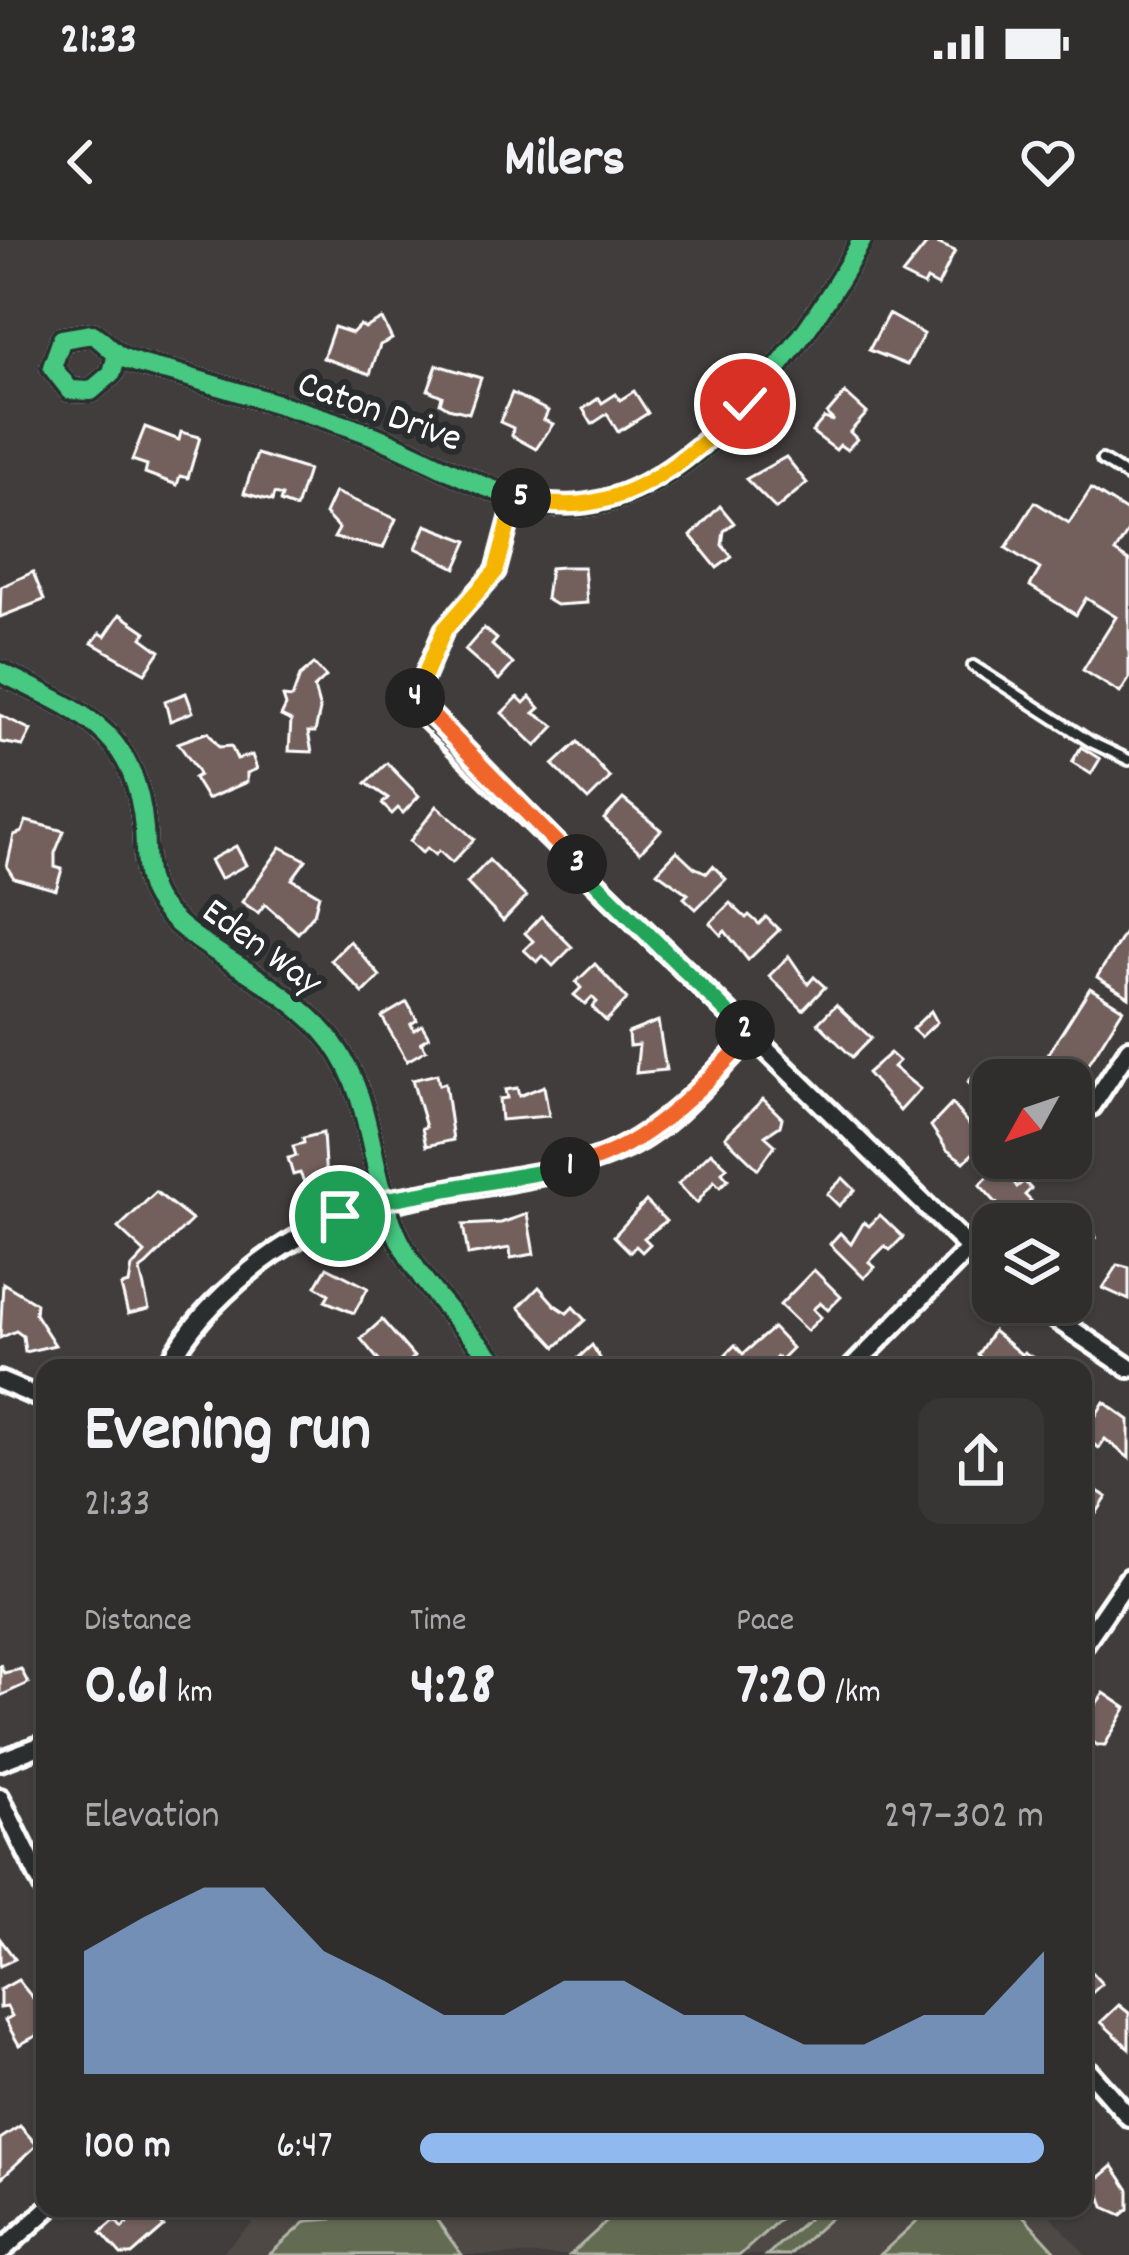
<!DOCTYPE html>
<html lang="en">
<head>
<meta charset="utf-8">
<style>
  body { margin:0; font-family:Dekko,sans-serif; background:#383635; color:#f1f3f6; height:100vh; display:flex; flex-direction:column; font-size:45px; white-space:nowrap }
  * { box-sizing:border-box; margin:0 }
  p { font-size:39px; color:#a8a8aa }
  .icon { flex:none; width:66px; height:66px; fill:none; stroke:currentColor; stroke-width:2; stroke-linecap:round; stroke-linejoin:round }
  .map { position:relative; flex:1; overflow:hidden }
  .drawer { position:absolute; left:36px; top:1119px; width:1056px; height:858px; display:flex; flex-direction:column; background:#302e2d; border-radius:24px; box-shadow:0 3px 9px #0004,0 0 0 3px #4b4a49 }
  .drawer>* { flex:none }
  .needle { width:78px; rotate:230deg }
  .buttons { position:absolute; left:972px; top:819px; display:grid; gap:24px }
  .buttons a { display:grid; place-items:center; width:120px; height:120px; border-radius:24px; background:#302e2d; box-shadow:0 3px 9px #0004,0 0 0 3px #4b4a49; font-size:60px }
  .pin { position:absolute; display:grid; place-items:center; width:102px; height:102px; color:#fff; margin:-51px; border:6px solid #fff; border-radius:50%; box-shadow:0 3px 12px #0007 }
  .km { position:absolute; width:60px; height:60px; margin:-30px; border-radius:50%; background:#222; color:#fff; font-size:33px; line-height:60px; text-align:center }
  .round { display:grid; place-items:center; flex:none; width:126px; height:126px; border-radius:24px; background:#383635 }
  .overview { display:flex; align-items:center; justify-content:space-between; height:204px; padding:0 48px }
  h1 { font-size:66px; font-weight:800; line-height:90px }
  .stats { display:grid; grid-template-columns:repeat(3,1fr); gap:18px; height:204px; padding:12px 48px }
  .stats div { display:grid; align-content:center }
  .stats b { font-size:60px; font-weight:800 }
  .stats small { font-size:33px; font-weight:400 }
  .stats p { font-size:33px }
  .chart { height:336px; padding:24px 48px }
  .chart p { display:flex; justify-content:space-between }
  .chart svg { width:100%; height:216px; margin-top:12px; fill:#90b9f0; opacity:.7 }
  ul { padding:0 48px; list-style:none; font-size:39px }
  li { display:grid; grid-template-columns:192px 144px 1fr; align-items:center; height:90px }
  li i { height:30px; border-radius:15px; background:#90b9f0 }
  .status { display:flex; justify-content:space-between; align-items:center; height:84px; padding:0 60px; background:#302e2d; direction:ltr }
  .status svg { height:33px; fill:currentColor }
  header { display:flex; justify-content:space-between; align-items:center; height:156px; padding:0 48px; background:#302e2d; font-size:54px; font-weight:800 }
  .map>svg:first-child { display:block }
  .built { fill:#4f4845 }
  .green { fill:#636c52; stroke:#b1b6a8; stroke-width:3 }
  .building { fill:#73615b; stroke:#fff; stroke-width:3 }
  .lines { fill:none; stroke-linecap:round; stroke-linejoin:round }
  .service-casing { stroke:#fff; stroke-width:16 }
  .minor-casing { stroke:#fff; stroke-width:26 }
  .path { stroke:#fff; stroke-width:3; stroke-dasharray:12 9; stroke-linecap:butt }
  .service { stroke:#2a2d2e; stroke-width:8 }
  .minor { stroke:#2a2d2e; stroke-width:16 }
  .cycleway-casing { stroke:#2a2d2e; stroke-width:26 }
  .cycleway { stroke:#46c982; stroke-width:18 }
  .split-1-casing { stroke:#fff; stroke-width:24 }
  .split-2-casing { stroke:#fff; stroke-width:24 }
  .split-3-casing { stroke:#fff; stroke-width:24 }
  .split-4-casing { stroke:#fff; stroke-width:24 }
  .split-5-casing { stroke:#fff; stroke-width:24 }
  .split-6-casing { stroke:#fff; stroke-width:24 }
  .split-1 { stroke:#22a559; stroke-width:15 }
  .split-2 { stroke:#f0652b; stroke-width:15 }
  .split-3 { stroke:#22a559; stroke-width:15 }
  .split-4 { stroke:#f0652b; stroke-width:15 }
  .split-5 { stroke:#f5b400; stroke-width:15 }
  .split-6 { stroke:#f5b400; stroke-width:15 }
  .labels { text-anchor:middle; stroke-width:12; stroke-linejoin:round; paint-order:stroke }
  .street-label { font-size:39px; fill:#fff; stroke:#2a2d2e }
</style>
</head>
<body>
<div class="status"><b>21:33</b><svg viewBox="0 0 49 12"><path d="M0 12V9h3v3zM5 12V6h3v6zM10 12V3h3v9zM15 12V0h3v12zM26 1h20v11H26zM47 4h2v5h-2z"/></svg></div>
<header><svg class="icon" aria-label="back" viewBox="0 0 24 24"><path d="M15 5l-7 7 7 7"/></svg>Milers<svg class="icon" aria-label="heart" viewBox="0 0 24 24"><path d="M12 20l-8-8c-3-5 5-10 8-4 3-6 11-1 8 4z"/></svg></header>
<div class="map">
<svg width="1129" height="2015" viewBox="0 0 1129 2015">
  <rect width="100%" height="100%" fill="#403d3c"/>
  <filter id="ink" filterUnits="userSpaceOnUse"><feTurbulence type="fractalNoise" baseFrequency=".00833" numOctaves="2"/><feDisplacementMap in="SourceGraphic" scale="24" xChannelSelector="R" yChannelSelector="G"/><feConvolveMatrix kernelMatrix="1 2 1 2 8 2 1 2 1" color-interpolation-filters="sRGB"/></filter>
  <g filter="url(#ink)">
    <polygon class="built" points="269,1968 1044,1968 1086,2015 219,2015"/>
    <g class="green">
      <polygon points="344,1968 428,1968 462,2015 269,2015 307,1981 332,1979"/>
      <polygon points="622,1968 792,1968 740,2015 570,2015"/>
      <polygon points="820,1968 842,1968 789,2015 767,2015"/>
      <polygon points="931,1968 1016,1968 1059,2015 880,2015"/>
    </g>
    <g class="building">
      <polygon points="930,0 955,11 938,46 927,40 924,46 902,35"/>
      <polygon points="888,74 924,94 907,125 869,110"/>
      <polygon points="382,79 392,99 380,105 370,134 323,118 334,87 352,93 360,85 365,88"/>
      <polygon points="437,125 481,138 469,173 448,168 440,163 442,156 428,150"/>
      <polygon points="634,151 648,173 618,192 607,174 592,184 583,169 599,158 602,163 616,154 620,160"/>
      <polygon points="512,153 548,171 544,180 553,184 536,209 512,196 513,188 500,182"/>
      <polygon points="845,153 867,173 850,192 857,199 847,210 840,205 836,210 812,192 824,178 834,181 827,174"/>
      <polygon points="145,187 179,200 181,192 200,197 188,238 180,236 177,245 145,233 147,225 132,220"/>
      <polygon points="257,214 308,230 296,268 280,262 282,256 274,254 272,261 244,253"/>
      <polygon points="786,217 807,243 776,269 746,239"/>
      <polygon points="1091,249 1129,273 1129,290 1115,312 1129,321 1129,439 1120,453 1083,430 1116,377 1086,358 1076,375 1030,346 1040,329 1006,308 1035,262 1069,283"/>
      <polygon points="335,252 396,279 383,308 334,298 339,289 325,274"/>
      <polygon points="720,266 734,283 724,291 722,305 732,317 717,328 691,296"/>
      <polygon points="426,285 468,301 456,328 416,308"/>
      <polygon points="563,327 584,327 587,363 556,365 546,359 550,328"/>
      <polygon points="33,332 44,360 0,377 1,347"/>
      <polygon points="120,374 146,392 142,398 160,411 145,433 92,403 100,393 105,396"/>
      <polygon points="484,388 497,399 492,405 513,424 499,440 465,410"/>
      <polygon points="314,424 326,437 314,448 320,470 315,492 308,492 312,512 289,511 291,481 281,476 286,466 283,457 292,458 300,436"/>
      <polygon points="186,453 193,472 170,481 165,461"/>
      <polygon points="518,457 524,463 530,457 540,468 534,473 555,486 536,506 502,473"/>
      <polygon points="0,475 31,490 23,506 0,502"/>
      <polygon points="208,492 219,507 231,506 237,519 252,515 257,529 247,533 247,542 207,559 194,538 199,535 197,530 178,503"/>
      <polygon points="578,502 610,538 588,560 553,525"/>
      <polygon points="1081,507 1100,519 1091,534 1072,522"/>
      <polygon points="387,523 419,556 403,573 398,568 392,574 382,564 388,558 366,543"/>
      <polygon points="623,559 661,590 640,612 604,579"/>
      <polygon points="437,566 474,599 452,623 439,611 435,615 427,608 422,613 410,601"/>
      <polygon points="26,581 64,591 55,613 55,627 62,629 56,650 14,638 7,627 14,595 22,592"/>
      <polygon points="236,606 246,625 220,639 210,620"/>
      <polygon points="281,607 306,620 292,639 319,655 314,674 298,693 265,664 258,673 242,662"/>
      <polygon points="677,611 694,627 707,633 713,626 726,639 696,669 684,658 688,654 657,632"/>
      <polygon points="489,620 526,657 503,681 467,643"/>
      <polygon points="730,663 746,678 749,675 759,684 766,677 779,690 748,720 725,691 721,695 710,683"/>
      <polygon points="541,676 572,707 553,726 543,716 537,722 524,710 533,701 525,693"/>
      <polygon points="1129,686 1129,757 1097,737"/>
      <polygon points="350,701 380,736 363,753 331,720"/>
      <polygon points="789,716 808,744 814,737 825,747 803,770 769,736"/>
      <polygon points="595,724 627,759 606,781 592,767 597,762 592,757 585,764 574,755 581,748 576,742"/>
      <polygon points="1090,748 1123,769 1076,844 1043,822"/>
      <polygon points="407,762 417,780 411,784 414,790 422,785 429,797 421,802 426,810 407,821 382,777"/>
      <polygon points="836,765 871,798 852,817 818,783"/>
      <polygon points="931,771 937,782 921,797 912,789"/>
      <polygon points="658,781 666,830 636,833 639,805 629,806 628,793"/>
      <polygon points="890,813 899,821 893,827 920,849 900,871 867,833"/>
      <polygon points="982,827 993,836 977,852 968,842"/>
      <polygon points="437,834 439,845 445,843 453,900 426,906 422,888 426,887 412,840"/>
      <polygon points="544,846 549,876 501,880 499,859 507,858 505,850 517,848 519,856"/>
      <polygon points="763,859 782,878 780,886 765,896 775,905 758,929 725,897"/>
      <polygon points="952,864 974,891 978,887 989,897 964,922 947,910 931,886"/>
      <polygon points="323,893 326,941 306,946 300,933 293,935 288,918 296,916 293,906 304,903 303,898"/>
      <polygon points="711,912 727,927 722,932 728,939 720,947 714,941 697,963 678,944"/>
      <polygon points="1001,923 1017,947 1024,941 1031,949 1025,955 1031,961 1012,980 980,945"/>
      <polygon points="843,938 855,950 839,966 827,954"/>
      <polygon points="156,952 192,980 140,1031 149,1069 128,1074 121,1046 129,1044 132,1027 145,1013 118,988"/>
      <polygon points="646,961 666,981 644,998 650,1004 642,1012 636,1006 630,1012 614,996"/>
      <polygon points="527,974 534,1014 511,1018 510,1008 468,1015 463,985 501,983"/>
      <polygon points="880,975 903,997 890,1010 885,1006 869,1022 875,1027 864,1038 830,1004 840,993 851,1004 864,982 869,986"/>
      <polygon points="1085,981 1096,997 1071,1023 1071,990"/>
      <polygon points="1118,1025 1129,1028 1129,1060 1103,1048"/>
      <polygon points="327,1027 368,1048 354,1073 325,1061 329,1054 316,1046"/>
      <polygon points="814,1030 841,1057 828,1070 820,1063 813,1069 821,1077 807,1091 780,1065"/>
      <polygon points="3,1043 36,1063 35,1074 55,1105 25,1112 23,1096 16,1091 0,1098"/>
      <polygon points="539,1047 555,1065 567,1073 573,1067 585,1080 556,1107 519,1067"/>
      <polygon points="382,1080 414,1117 402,1128 376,1128 380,1122 361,1099"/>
      <polygon points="773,1088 792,1108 780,1120 777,1117 766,1128 732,1128 722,1118 735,1105 743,1114"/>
      <polygon points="993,1091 1022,1115 1024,1112 1044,1125 1042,1128 992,1128 983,1122 978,1114"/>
      <polygon points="592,1105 606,1128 575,1128 572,1124"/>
      <polygon points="1104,1162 1129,1180 1129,1218 1105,1199 1099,1208 1083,1197"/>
      <polygon points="1083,1242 1107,1257 1083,1294"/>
      <polygon points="0,1424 4,1433 21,1429 28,1443 0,1456"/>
      <polygon points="1104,1453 1126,1468 1105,1505 1097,1505 1083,1495 1083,1482"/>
      <polygon points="0,1699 15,1719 0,1726"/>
      <polygon points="1083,1723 1102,1744 1083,1761"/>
      <polygon points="18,1740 45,1773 45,1791 19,1805 5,1780 12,1776 7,1767 0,1768 0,1750"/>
      <polygon points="1119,1765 1129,1773 1129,1808 1101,1782"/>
      <polygon points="20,1886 37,1905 0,1939 0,1899"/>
      <polygon points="1113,1926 1129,1950 1129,1969 1122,1975 1104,1967 1098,1948 1083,1962 1083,1938 1091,1931 1098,1939"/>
      <polygon points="127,1968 148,1968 164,1987 132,2015 121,2015 101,1992 115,1980 122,1988 132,1979"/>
    </g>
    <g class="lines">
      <g class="service-casing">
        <g id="service">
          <polyline points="1102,220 1129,237"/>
          <polyline points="973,426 1091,502 1129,520"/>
        </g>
      </g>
      <g class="minor-casing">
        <g id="minor">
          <path d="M 117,114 L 112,133 L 91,151 L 70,150 L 52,127 L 62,99 L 92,94 C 103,100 110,110 120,116 C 138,126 162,129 182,135 C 242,154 304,170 364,192 C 425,214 486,257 551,265 C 681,281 808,100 862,0"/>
          <path d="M 0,432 C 80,472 135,488 144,588 C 146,613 143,637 156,659 C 186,708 287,741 332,802 C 372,856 369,922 392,983 C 414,1040 460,1083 501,1128"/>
          <polyline points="400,452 993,1031"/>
          <polyline points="1092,866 1129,809"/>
          <polyline points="1031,1062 1129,1128"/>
          <path d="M 167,1128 C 188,1088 215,1060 250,1031 C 369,932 490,965 620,910 C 671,889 712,834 751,796"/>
          <polyline points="852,1128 968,1010"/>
          <polyline points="0,1141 45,1160"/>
          <polyline points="1083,1405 1129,1338"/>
          <polyline points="0,1521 45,1504"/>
          <polyline points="0,1558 45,1650"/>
          <polyline points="1083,1825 1129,1877"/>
          <polyline points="0,2012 49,1968"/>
        </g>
      </g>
      <polyline class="path" points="419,449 444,390 496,331 511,276"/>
      <use href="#service" class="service"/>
      <use href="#minor" class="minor"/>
      <g class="cycleway-casing">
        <g id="cycleway">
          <path d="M 117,114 L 112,133 L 91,151 L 70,150 L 52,127 L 62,99 L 92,94 C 103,100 110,110 120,116 C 138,126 162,129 182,135 C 242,154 304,170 364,192 C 425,214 486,257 551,265 C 681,281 808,100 862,0"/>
          <path d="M 0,432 C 80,472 135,488 144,588 C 146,613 143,637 156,659 C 186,708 287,741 332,802 C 372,856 369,922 392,983 C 414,1040 460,1083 501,1128"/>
        </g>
      </g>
      <use href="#cycleway" class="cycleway"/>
    </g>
  </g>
  <g class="lines" filter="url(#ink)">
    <g class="split-1-casing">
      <polyline id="split-1" points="340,976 385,960 570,927"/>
    </g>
    <g class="split-2-casing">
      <path id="split-2" d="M 570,927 C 647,909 697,850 751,796 L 745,790"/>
    </g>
    <g class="split-3-casing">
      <polyline id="split-3" points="577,624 745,790"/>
    </g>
    <g class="split-4-casing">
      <polyline id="split-4" points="415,458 577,624"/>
    </g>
    <g class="split-5-casing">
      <polyline id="split-5" points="415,458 444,390 496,331 516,256 521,258"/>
    </g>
    <g class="split-6-casing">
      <path id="split-6" d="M 521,258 C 613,286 684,223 745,164"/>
    </g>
    <use href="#split-1" class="split-1"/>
    <use href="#split-2" class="split-2"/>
    <use href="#split-3" class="split-3"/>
    <use href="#split-4" class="split-4"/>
    <use href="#split-5" class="split-5"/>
    <use href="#split-6" class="split-6"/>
  </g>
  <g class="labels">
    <g class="street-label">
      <text transform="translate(381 168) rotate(20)" y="14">Caton Drive</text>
      <text transform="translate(264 704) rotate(36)" y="14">Eden Way</text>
    </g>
  </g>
</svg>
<div class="buttons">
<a><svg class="needle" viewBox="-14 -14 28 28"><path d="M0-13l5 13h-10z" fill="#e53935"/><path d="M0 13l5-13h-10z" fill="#a8a8aa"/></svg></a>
<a><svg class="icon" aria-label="layers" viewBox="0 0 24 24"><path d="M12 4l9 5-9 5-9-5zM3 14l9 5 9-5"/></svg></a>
</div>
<div class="pin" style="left:340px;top:976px;background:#1e9e55"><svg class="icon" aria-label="arrive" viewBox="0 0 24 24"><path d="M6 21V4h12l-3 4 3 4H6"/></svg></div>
<div class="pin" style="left:745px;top:164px;background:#d93025"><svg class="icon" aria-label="check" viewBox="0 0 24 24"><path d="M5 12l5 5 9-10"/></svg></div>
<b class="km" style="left:570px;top:927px">1</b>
<b class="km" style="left:745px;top:790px">2</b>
<b class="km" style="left:577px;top:624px">3</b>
<b class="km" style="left:415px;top:458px">4</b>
<b class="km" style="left:521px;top:258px">5</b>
<section class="drawer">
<div class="overview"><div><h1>Evening run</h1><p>21:33</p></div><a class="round"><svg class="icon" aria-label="share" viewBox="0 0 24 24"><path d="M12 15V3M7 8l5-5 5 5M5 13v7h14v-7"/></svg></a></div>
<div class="stats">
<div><p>Distance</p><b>0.61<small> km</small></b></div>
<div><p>Time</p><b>4:28</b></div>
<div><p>Pace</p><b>7:20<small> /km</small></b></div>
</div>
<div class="chart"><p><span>Elevation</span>297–302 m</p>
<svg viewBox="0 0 160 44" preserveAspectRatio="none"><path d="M0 44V19L10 12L20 6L30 6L40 19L50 25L60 32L70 32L80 25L90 25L100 32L110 32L120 38L130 38L140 32L150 32L160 19V44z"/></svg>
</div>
<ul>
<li><b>100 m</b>6:47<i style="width:100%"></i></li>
</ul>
</section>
</div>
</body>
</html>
